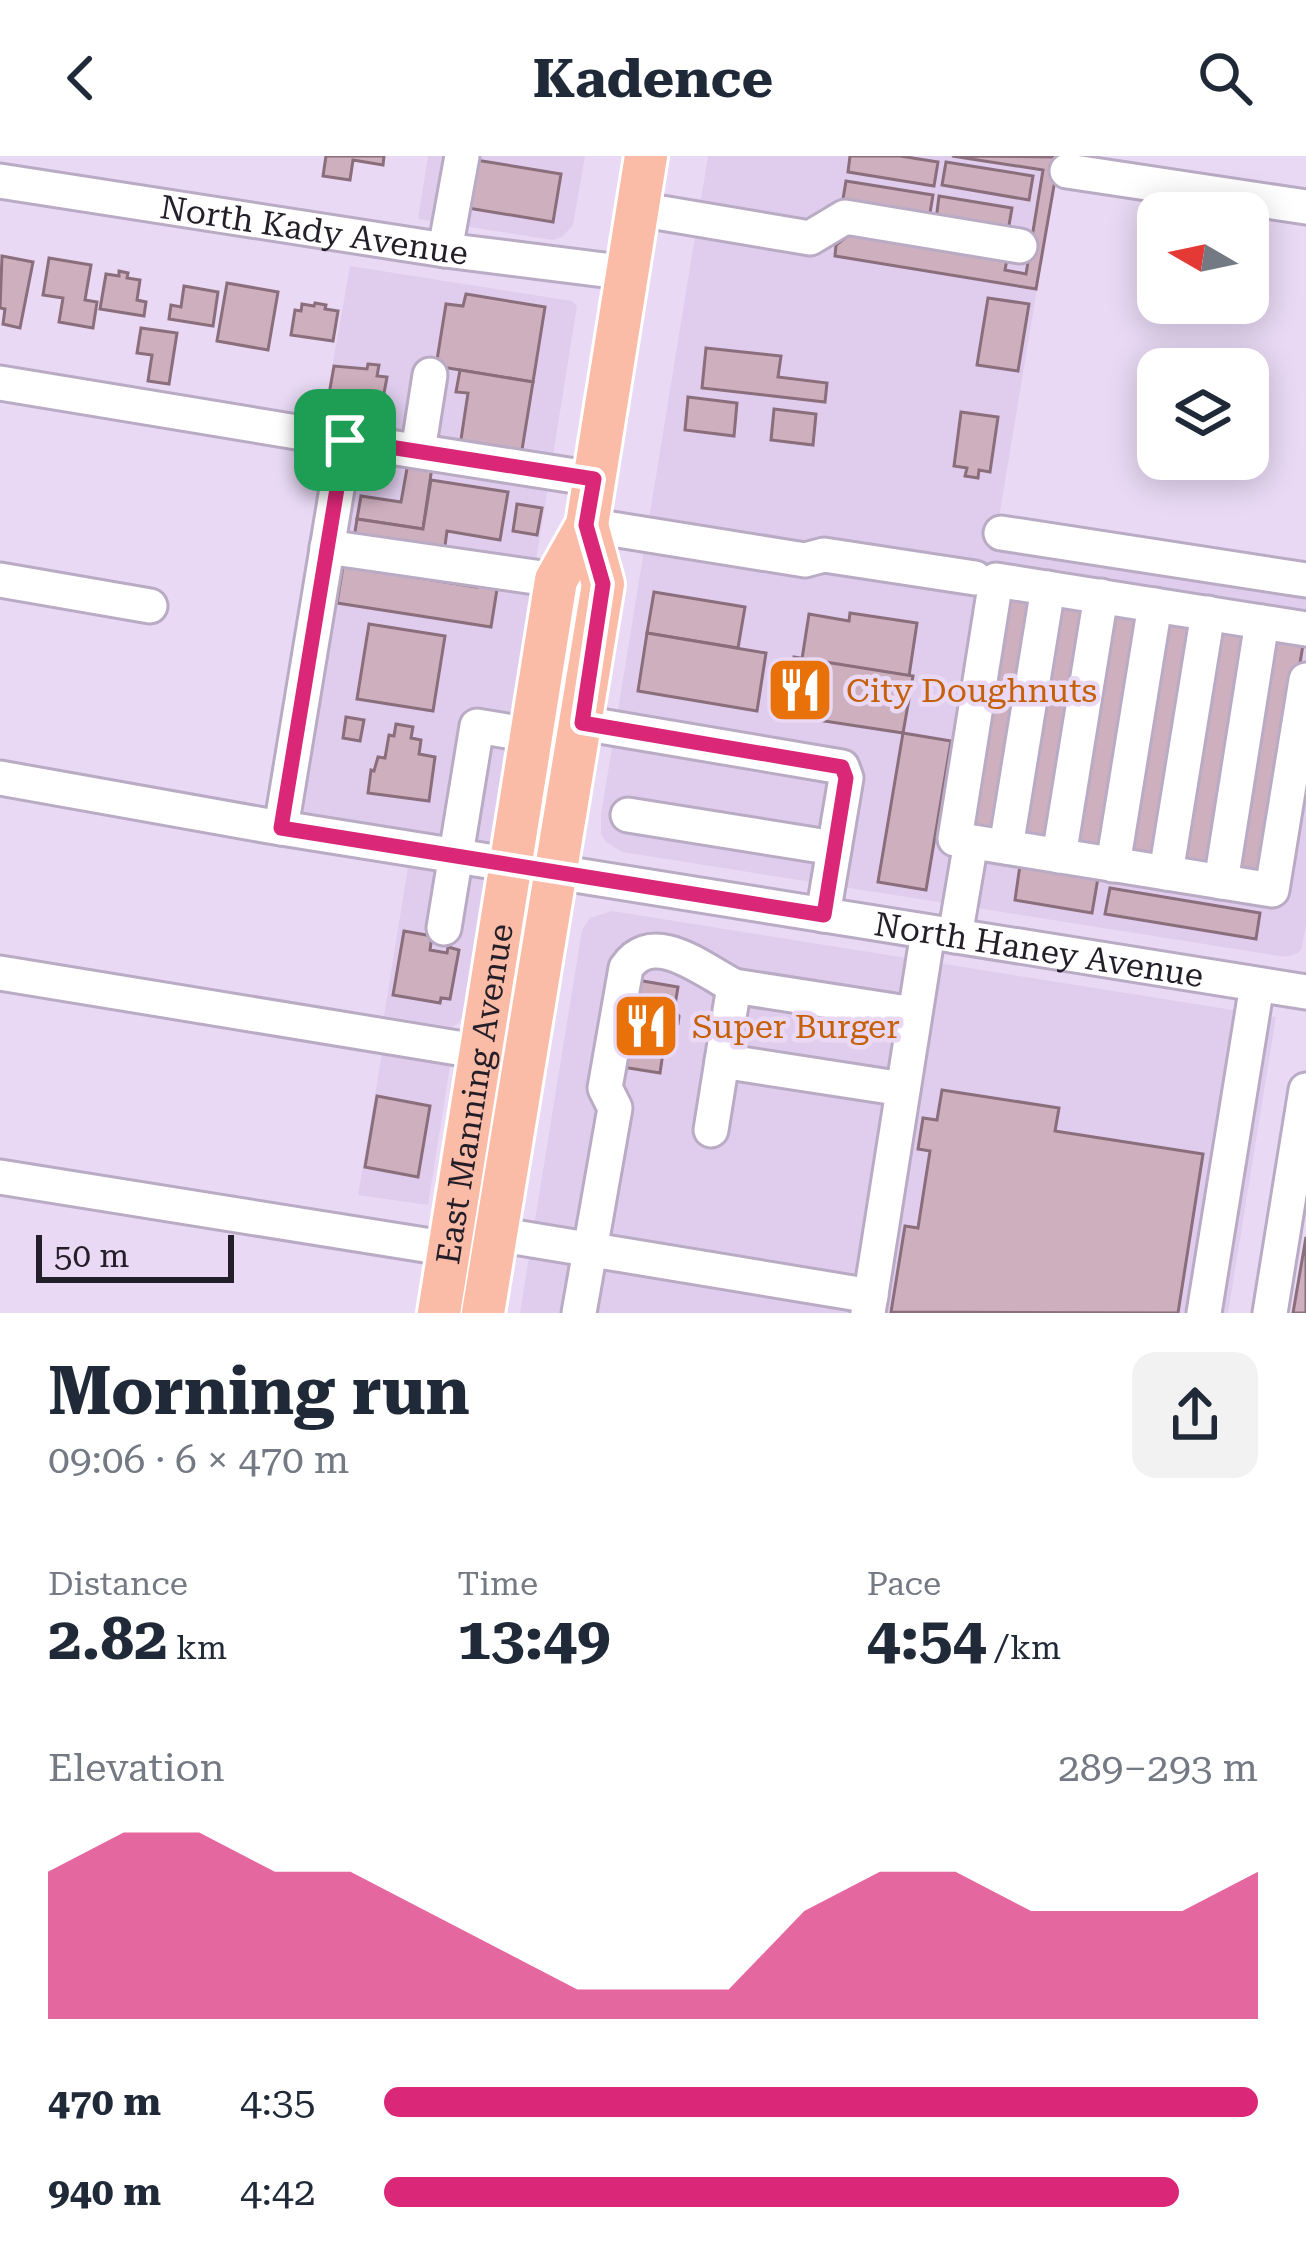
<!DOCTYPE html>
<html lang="en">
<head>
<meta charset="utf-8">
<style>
  body { margin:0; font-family:"Roboto Serif",serif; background:#f2f2f3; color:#1f2937; height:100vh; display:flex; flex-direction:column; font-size:45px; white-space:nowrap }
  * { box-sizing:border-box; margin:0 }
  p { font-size:39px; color:#747a83 }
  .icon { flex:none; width:66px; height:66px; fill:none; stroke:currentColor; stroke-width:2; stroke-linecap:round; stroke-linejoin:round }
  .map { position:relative; height:1157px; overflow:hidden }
  .details { display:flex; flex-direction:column; background:#fff; flex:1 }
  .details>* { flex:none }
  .needle { width:78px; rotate:279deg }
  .buttons { position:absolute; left:1137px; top:36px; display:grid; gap:24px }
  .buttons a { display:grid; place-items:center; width:132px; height:132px; border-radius:24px; background:#fff; box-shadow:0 6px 30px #0003; font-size:60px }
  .scale { position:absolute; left:36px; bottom:30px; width:198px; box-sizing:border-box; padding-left:12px; border:6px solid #241e28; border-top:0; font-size:33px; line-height:42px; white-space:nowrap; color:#241e28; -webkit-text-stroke:9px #e9d9f4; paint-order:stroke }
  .pin { position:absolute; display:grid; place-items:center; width:102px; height:102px; color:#fff; margin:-51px; border-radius:24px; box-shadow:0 6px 18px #0006 }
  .round { display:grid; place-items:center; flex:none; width:126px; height:126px; border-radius:24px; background:#f2f2f3 }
  .summary { display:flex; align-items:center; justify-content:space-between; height:204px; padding:0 48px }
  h1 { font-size:66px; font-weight:700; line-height:90px }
  .metrics { display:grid; grid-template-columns:repeat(3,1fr); gap:18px; height:204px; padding:12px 48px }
  .metrics div { display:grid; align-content:center }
  .metrics b { font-size:60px; font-weight:700 }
  .metrics small { font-size:33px; font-weight:400 }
  .metrics p { font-size:33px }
  .chart { height:336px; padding:24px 48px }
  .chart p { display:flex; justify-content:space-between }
  .chart svg { width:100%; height:216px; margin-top:12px; fill:#db2777; opacity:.7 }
  ul { padding:0 48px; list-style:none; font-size:39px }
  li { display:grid; grid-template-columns:192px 144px 1fr; align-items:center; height:90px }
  li i { height:30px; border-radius:15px; background:#db2777 }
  header { display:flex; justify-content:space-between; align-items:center; height:156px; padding:0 48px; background:#fff; font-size:54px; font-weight:700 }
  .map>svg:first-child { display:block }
  .built { fill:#e0cdee }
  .building { fill:#ceafbe; stroke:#8a6e7b; stroke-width:3 }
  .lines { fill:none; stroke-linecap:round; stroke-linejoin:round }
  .minor-casing { stroke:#baabc5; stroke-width:39 }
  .major-casing { stroke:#fff; stroke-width:48 }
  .minor { stroke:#fff; stroke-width:33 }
  .major { stroke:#fabba7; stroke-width:42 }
  .route-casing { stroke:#fff; stroke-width:24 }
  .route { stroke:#db2777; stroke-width:15 }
  .labels { text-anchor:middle; stroke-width:9; stroke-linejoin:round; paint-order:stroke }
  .street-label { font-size:33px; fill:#241e28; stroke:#e9d9f4 }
  .food-label { font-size:33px; fill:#c56008; stroke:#e9d9f4; text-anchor:start }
</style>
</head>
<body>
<header><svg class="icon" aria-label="back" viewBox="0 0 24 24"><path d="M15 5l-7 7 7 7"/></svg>Kadence<svg class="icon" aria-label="search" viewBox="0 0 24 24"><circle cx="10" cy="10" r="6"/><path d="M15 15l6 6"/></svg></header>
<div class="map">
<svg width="1306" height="1157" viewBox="0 0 1306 1157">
  <rect width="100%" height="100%" fill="#e9d9f4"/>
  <g class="built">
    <polygon points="428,0 585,0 573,69 562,81 553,84 418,63"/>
    <polygon points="708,0 1059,0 994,392 1306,441 1306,767 1302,792 1298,797 1286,801 622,696 606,686 601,678 601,659"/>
    <polygon points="350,110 572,145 577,150 463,859 459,867 452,871 384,860 411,692 281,672 345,285 320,280"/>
    <polygon points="612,755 1276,861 1228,1157 520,1157 582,774 590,762"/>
    <polygon points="383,892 451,904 428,1049 358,1039"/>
  </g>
  <g class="building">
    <polygon points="326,0 384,0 383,9 353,4 350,24 323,20"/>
    <polygon points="850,0 900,0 938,6 934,30 848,16"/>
    <polygon points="952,0 1059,1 1036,133 835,100 836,89 850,78 1007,103 1005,114 1026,118 1043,14"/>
    <polygon points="476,4 561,18 553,66 468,52"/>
    <polygon points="946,6 1033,20 1029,44 942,29"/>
    <polygon points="846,25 933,39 929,63 842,49"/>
    <polygon points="939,40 1012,52 1008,75 936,64"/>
    <polygon points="2,100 33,106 20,172 3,168 5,153 0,152"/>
    <polygon points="49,102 91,109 85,144 97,146 93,172 59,166 63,142 43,139"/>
    <polygon points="119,115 128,117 127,122 140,124 137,144 146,146 144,160 100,153 106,118 119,120"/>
    <polygon points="227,127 278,136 268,194 217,185"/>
    <polygon points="184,130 218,136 213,170 169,163 171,149 181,151"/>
    <polygon points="466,138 545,151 533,226 436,210 446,148 463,150"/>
    <polygon points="988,142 1029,148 1018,215 977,209"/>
    <polygon points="315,147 326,149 325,153 338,155 333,185 291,179 295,154 301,155 302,148 314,150"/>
    <polygon points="141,172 177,177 169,228 148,225 152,199 137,197"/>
    <polygon points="706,192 781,200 778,221 827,227 825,246 702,232"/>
    <polygon points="368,208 379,209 377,220 387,221 379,264 348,259 350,248 328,244 334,210 367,213"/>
    <polygon points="460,214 533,226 521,300 460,290 468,237 456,236"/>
    <polygon points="688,241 737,247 734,280 685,274"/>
    <polygon points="774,253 816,258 813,289 771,284"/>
    <polygon points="961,256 998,261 990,316 979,314 978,322 965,320 967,312 954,310"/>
    <polygon points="408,307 432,311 423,373 357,363 361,340 401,346"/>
    <polygon points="431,324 508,336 500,384 447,375 444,397 354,382 357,363 423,373"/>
    <polygon points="517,348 542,352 537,379 513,375"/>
    <polygon points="343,410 477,431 479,424 498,427 491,471 337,447"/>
    <polygon points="1005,434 1037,439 997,678 966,673"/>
    <polygon points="654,436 745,451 738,492 647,477"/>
    <polygon points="1059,441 1090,447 1051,686 1020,681"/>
    <polygon points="1113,451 1144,456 1105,696 1073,691"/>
    <polygon points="850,457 917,467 909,520 802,503 809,458 849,465"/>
    <polygon points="1166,460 1197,465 1158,705 1127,700"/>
    <polygon points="369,468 445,480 433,555 357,543"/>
    <polygon points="1220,469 1252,475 1212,714 1181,709"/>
    <polygon points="647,477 766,497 757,555 638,535"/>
    <polygon points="1273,478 1304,483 1264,723 1233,718"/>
    <polygon points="794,501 913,520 903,577 785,559"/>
    <polygon points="346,561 364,564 360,585 343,582"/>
    <polygon points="396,568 413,571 411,582 421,584 419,598 435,601 429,645 368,637 371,614 374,615 378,601 385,602 389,579 394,580"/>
    <polygon points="903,577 951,585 926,734 878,726"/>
    <polygon points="1020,709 1098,722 1092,757 1015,744"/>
    <polygon points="1110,732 1260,757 1256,783 1105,758"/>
    <polygon points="404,775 432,780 430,794 447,797 448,791 459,794 450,843 441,842 440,847 393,839"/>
    <polygon points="631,823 678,831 674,855 679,860 678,868 666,876 660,917 616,910"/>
    <polygon points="942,934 1059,952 1055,975 1203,998 1178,1157 891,1156 905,1070 918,1072 930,995 918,993 923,962 937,964"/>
    <polygon points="377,940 430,950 418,1021 365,1011"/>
    <polygon points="1306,1081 1306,1157 1293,1157"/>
  </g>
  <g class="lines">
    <g class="minor-casing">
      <g id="minor">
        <polyline points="1067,15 1306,51"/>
        <path id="s1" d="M 0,25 L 445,94 L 628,117"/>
        <polyline points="638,53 810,82 845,61 1020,90"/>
        <polyline points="445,94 462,0"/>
        <polyline points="0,227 345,284 281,672"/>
        <polyline points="345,284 594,323"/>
        <polyline points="418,295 430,219"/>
        <polyline points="587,369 805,404 824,399 975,422"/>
        <polyline points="1001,377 1306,424"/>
        <polyline points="327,391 556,424"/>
        <polyline points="0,424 150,450"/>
        <polyline points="1306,473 996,424 955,683 1272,734 1306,524"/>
        <polyline points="582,567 842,611 846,622 823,759"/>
        <path id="s2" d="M 0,622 L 269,670 L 1306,836"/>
        <polyline points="628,659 834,692"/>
        <polyline points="1006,691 1048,432"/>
        <polyline points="1059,700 1101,440"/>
        <polyline points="1113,709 1155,449"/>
        <polyline points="1166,717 1208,457"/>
        <polyline points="1221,726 1262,466"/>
        <polyline points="444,772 477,570 531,579"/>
        <polyline points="955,780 971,686"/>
        <polyline points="0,817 482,896"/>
        <polyline points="722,905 903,933"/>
        <polyline points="711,974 734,830 914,858"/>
        <polyline points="0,1021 450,1093"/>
        <polyline points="454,1071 871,1140"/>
        <path d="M 579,1157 L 615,952 L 605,932 L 626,812 C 653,771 704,815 734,830"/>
        <polyline points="868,1157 928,776"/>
        <polyline points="1204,1157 1257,829"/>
        <polyline points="1270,1157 1306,934"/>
      </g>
    </g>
    <g class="major-casing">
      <g id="major">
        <path id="s3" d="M 439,1157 L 556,424 L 587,369 L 646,0"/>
        <polyline points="483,1157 603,428 587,369"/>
      </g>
    </g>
    <use href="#minor" class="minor"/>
    <use href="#major" class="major"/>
  </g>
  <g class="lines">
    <g class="route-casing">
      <polygon id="route" points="345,284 594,323 586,369 603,428 582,567 842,611 846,622 824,759 281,672"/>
    </g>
    <use href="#route" class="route"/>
  </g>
  <defs>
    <g id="restaurant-square" transform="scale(3.45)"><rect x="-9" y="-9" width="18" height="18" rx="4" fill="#e8710a" stroke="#e9d9f4"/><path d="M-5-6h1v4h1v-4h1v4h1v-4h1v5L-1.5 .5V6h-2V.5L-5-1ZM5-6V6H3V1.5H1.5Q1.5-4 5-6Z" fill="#fff"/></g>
  </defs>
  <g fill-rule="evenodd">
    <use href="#restaurant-square" x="800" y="534"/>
    <use href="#restaurant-square" x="646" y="870"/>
  </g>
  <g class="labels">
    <g class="street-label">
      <text dy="12" stroke="none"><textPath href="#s1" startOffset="318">North Kady Avenue</textPath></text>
      <text dy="12" stroke="none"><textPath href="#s2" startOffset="1053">North Haney Avenue</textPath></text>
      <text dy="12" stroke="none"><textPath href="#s3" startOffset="222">East Manning Avenue</textPath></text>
    </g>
    <g class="food-label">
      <text x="846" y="546">City Doughnuts</text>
      <text x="692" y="882">Super Burger</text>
    </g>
  </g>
</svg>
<div class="buttons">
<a><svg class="needle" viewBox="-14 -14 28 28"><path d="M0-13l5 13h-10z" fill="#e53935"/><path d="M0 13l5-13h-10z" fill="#747a83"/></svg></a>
<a><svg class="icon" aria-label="layers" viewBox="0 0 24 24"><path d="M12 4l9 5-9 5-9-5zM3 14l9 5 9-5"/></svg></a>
</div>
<div class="scale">50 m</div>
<div class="pin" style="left:345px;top:284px;background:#1e9e55"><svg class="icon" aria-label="arrive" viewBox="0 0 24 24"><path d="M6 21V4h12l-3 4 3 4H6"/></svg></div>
</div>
<section class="details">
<div class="summary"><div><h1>Morning run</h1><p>09:06 · 6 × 470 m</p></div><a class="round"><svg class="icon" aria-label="share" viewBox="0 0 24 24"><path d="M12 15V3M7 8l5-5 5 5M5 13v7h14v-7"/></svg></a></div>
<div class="metrics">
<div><p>Distance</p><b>2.82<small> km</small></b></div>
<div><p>Time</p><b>13:49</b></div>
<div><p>Pace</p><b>4:54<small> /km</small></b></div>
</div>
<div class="chart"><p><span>Elevation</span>289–293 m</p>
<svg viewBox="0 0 160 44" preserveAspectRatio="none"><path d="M0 44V14L10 6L20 6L30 14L40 14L50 22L60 30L70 38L80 38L90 38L100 22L110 14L120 14L130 22L140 22L150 22L160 14V44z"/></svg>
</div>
<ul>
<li><b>470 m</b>4:35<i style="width:100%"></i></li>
<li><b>940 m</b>4:42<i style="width:91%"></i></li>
</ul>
</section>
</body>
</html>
